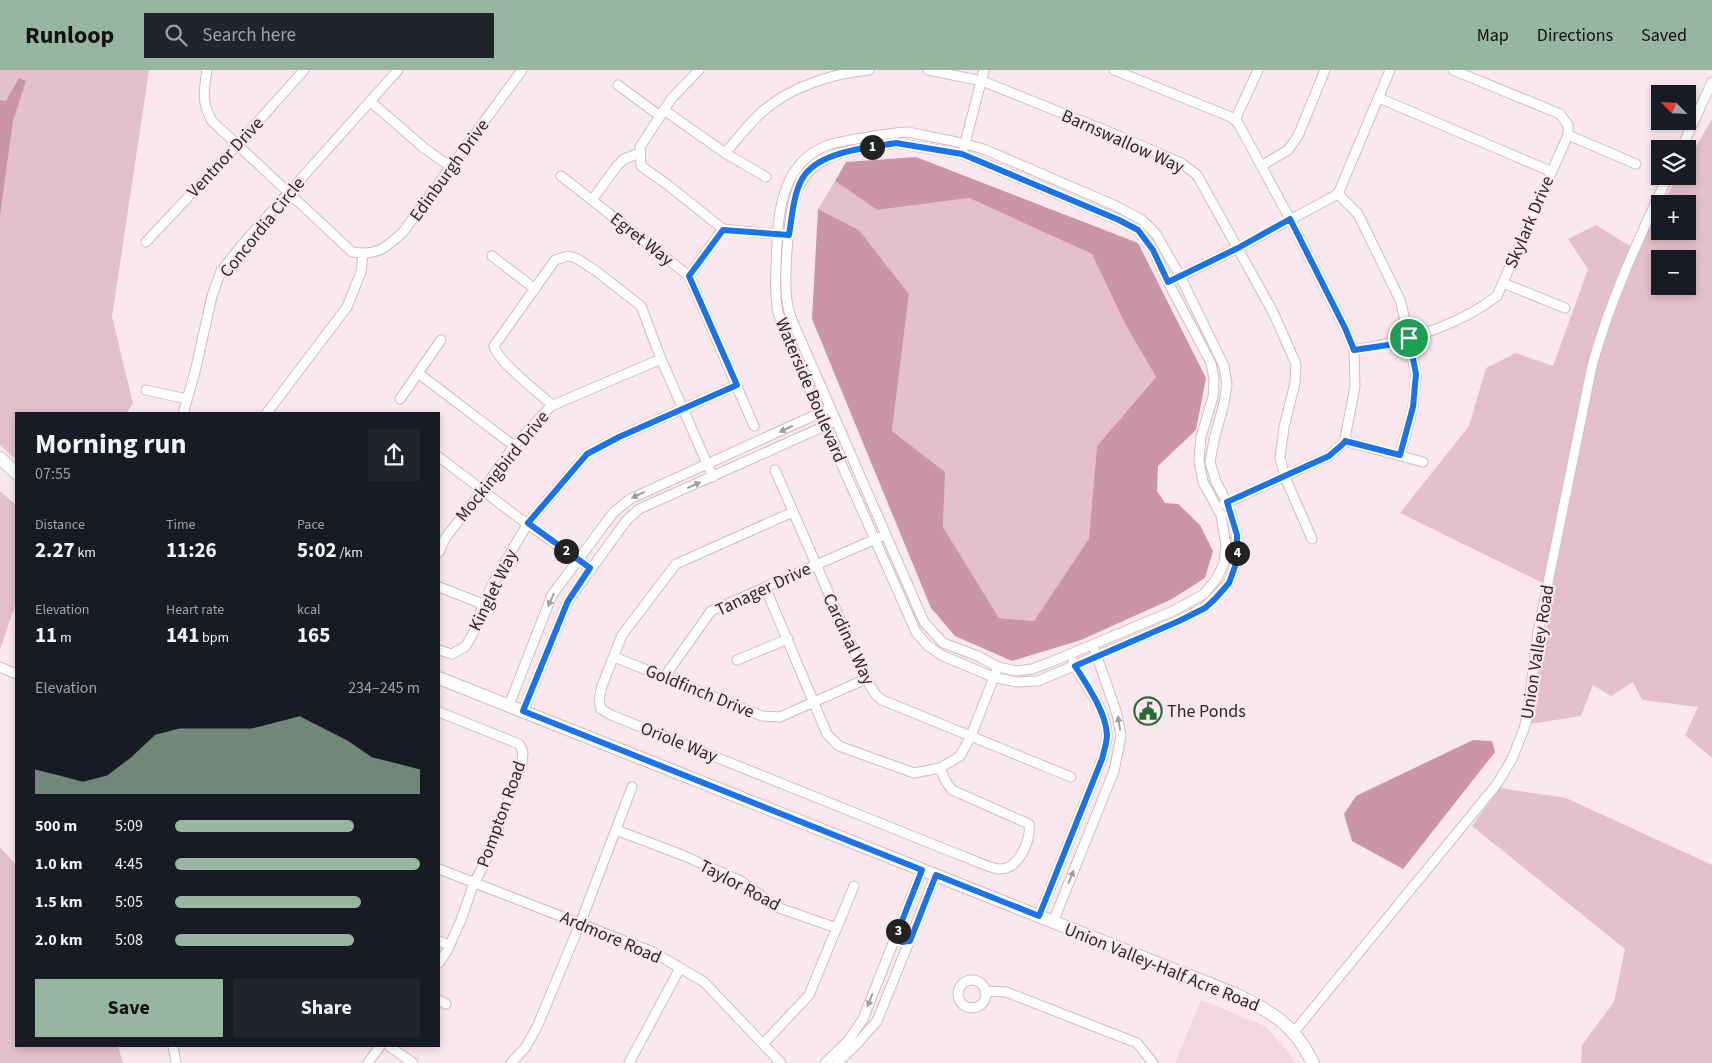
<!DOCTYPE html>
<html lang="en">
<head>
<meta charset="utf-8">
<style>
  body { margin:0; font-family:"Source Sans 3",sans-serif; background:#20242c; color:#f1f3f6; height:100vh; display:flex; flex-direction:column; font-size:19px; white-space:nowrap }
  * { box-sizing:border-box; margin:0 }
  p { font-size:16px; color:#9ea1a6 }
  .icon { flex:none; width:28px; height:28px; fill:none; stroke:currentColor; stroke-width:2; stroke-linecap:round; stroke-linejoin:round }
  .map { position:relative; flex:1; overflow:hidden }
  .drawer { position:absolute; left:15px; top:342px; width:425px; height:635px; display:flex; flex-direction:column; background:#171b24; border-radius:0px; box-shadow:0 2px 8px #0003 }
  .drawer>* { flex:none }
  .needle { width:32px; rotate:294deg }
  .buttons { position:absolute; left:1651px; top:15px; display:grid; gap:10px }
  .buttons a { display:grid; place-items:center; width:45px; height:45px; border-radius:0px; background:#171b24; box-shadow:0 2px 8px #0003; font-size:25px }
  .pin { position:absolute; display:grid; place-items:center; width:42px; height:42px; color:#fff; margin:-21px; border:2px solid #fff; border-radius:50%; box-shadow:0 1px 5px #0007 }
  .km { position:absolute; width:25px; height:25px; margin:-12px; border-radius:50%; background:#222; color:#fff; font-size:14px; line-height:25px; text-align:center }
  .round { display:grid; place-items:center; flex:none; width:52px; height:52px; border-radius:0px; background:#20242c }
  .overview { display:flex; align-items:center; justify-content:space-between; height:85px; padding:0 20px }
  h1 { font-size:28px; font-weight:700; line-height:38px }
  .metrics { display:grid; grid-template-columns:repeat(3,1fr); gap:8px; height:85px; padding:5px 20px }
  .metrics div { display:grid; align-content:center }
  .metrics b { font-size:21px; font-weight:700 }
  .metrics small { font-size:14px; font-weight:400 }
  .metrics p { font-size:14px }
  .chart { height:140px; padding:10px 20px }
  .chart p { display:flex; justify-content:space-between }
  .chart svg { width:100%; height:90px; margin-top:5px; fill:#97b6a0; opacity:.7 }
  .primary-button { display:flex; gap:10px; margin-top:auto; padding:10px 20px }
  .primary-button a { flex:1; height:58px; border-radius:0px; background:#97b6a0; color:#111; font-size:20px; font-weight:700; line-height:58px; text-align:center }
  .primary-button a+a { background:#20242c; color:#f1f3f6 }
  ul { padding:0 20px; list-style:none; font-size:16px }
  li { display:grid; grid-template-columns:80px 60px 1fr; align-items:center; height:38px }
  li i { height:12px; border-radius:6px; background:#97b6a0 }
  header { display:flex; align-items:center; gap:30px; box-sizing:border-box; height:70px; padding:0 25px; background:#97b6a0; color:#111 }
  header strong { font-size:24px }
  nav { display:flex; gap:28px; margin-inline-start:auto; font-size:18px }
  .search { width:350px; height:45px; background:#20242c; display:flex; align-items:center; gap:12px; box-sizing:border-box; padding:0 18px; border-radius:0px; color:#9ea1a6; font-size:19px }
  .map>svg:first-child { display:block }
  .built { fill:#f1d8de }
  .green { fill:#e4c0ca; fill-rule:evenodd }
  .water { fill:#ca95a6 }
  .lines { fill:none; stroke-linecap:round; stroke-linejoin:round }
  .street-casing { stroke:#cebcc1; stroke-width:11 }
  .secondary-casing { stroke:#cebcc1; stroke-width:14 }
  .street { stroke:#fff; stroke-width:9 }
  .secondary { stroke:#fff; stroke-width:12 }
  .oneway { fill:#a09e9f }
  .route-casing { stroke:#fff; stroke-width:10 }
  .route { stroke:#1a73e8; stroke-width:6 }
  .labels { text-anchor:middle; stroke-width:4.5; stroke-linejoin:round; paint-order:stroke }
  .street-label { font-size:18px; fill:#2d2729; stroke:#fbe8ee }
  .poi-label { font-size:18px; fill:#2d2729; stroke:#fbe8ee; text-anchor:start }
</style>
</head>
<body>
<header>
<strong>Runloop</strong>
<div class="search"><svg class="icon" aria-label="search" viewBox="0 0 24 24"><circle cx="10" cy="10" r="6"/><path d="M15 15l6 6"/></svg>Search here</div>
<nav><a>Map</a><a>Directions</a><a>Saved</a></nav>
</header>
<div class="map">
<svg width="1712" height="993" viewBox="0 0 1712 993">
  <rect width="100%" height="100%" fill="#fbe8ee"/>
  <polygon class="built" points="1201,930 1265,956 1290,984 1294,993 1175,993"/>
  <g class="green">
    <polygon points="0,0 149,0 112,247 133,333 126,344 16,344 16,390 0,375"/>
    <path d="M 1712,49 L 1712,688 L 1685,665 L 1698,637 L 1642,630 L 1633,612 L 1611,626 L 1593,615 L 1581,646 L 1530,654 L 1553,518 L 1400,443 L 1469,356 L 1486,298 L 1516,283 L 1553,296 L 1588,199 L 1568,169 L 1596,155 L 1635,179 L 1660,136 L 1660,161 L 1688,161 L 1688,134 L 1662,134 L 1678,106 L 1688,106 L 1688,90 ZM 1660,189 L 1688,189 L 1688,216 L 1660,216 Z"/>
    <polygon points="835,111 877,140 969,128 1092,184 1125,254 1156,307 1097,376 1090,469 1034,551 999,548 943,457 944,402 892,361 909,224 859,160 818,139"/>
    <polygon points="0,421 16,435 16,532 0,580"/>
    <polygon points="1500,718 1566,728 1712,795 1712,993 1581,993 1582,975 1614,932 1625,879 1472,756"/>
    <polygon points="0,777 16,795 16,976 118,976 123,993 0,993"/>
  </g>
  <g class="water">
    <polygon points="19,8 26,11 13,51 0,145 0,30 6,31"/>
    <polygon points="916,87 1138,173 1206,308 1196,360 1158,396 1157,421 1165,433 1178,434 1200,455 1213,481 1205,508 1172,529 1081,570 1012,591 955,566 931,538 812,249 818,139 859,160 909,224 892,361 945,402 943,457 999,548 1034,551 1089,469 1097,376 1156,307 1125,254 1092,184 969,128 877,140 835,111 846,92"/>
    <polygon points="1473,670 1492,671 1495,682 1403,799 1352,771 1344,744 1356,726"/>
  </g>
  <g class="lines">
    <g class="street-casing">
      <g id="street">
        <path d="M 207,0 C 204,20 201,32 212,51 L 352,182 C 377,186 386,178 403,162 L 522,0"/>
        <polyline points="699,0 672,28 640,77 641,96 668,115 723,159"/>
        <polyline points="928,0 982,11 1114,64 1181,93 1197,105 1273,242 1296,294 1295,313 1284,357 1280,388 1285,407 1312,469"/>
        <polyline points="1114,0 1231,47 1238,53 1290,149 1345,258 1354,280 1355,317 1344,373 1329,386 1224,434"/>
        <polyline points="618,15 660,46"/>
        <polyline points="1379,28 1550,101"/>
        <polyline points="370,31 424,78 451,97"/>
        <polyline points="664,40 725,83 766,107"/>
        <polyline points="1235,50 1258,0"/>
        <path d="M 908,62 C 934,68 961,71 986,80 L 1116,136 L 1142,150 L 1156,164 L 1180,206 L 1224,296 L 1227,314 L 1224,333 L 1214,370 L 1210,392 L 1216,412 L 1227,432 L 1237,465 L 1237,491 L 1229,513 L 1205,537 L 1179,551 L 1038,611 L 1017,612 L 993,607 L 941,585 L 927,575 L 916,562 L 825,357 L 778,243 C 774,220 776,198 777,175 C 778,137 785,92 826,76 C 836,72 846,71 856,69 C 873,66 890,63 908,62 Z"/>
        <polyline points="1568,65 1636,94"/>
        <path d="M 896,73 L 962,84 L 1119,150 L 1138,160 L 1153,180 L 1168,212 L 1211,293 L 1214,309 L 1213,327 L 1201,367 L 1199,391 L 1203,412 L 1221,445 L 1226,475 L 1224,493 L 1217,508 L 1204,524 L 1173,541 L 1051,592 L 1032,599 L 1016,601 L 998,597 L 978,586 L 943,573 L 924,552 L 802,273 C 798,263 792,252 789,241 C 782,217 788,151 795,127 C 798,116 804,106 813,98 C 834,79 869,78 896,73 Z"/>
        <polyline points="964,77 984,0"/>
        <polyline points="1681,79 1712,12"/>
        <path d="M 725,83 C 737,70 749,53 763,41 C 790,17 834,3 869,0"/>
        <polyline points="1261,96 1288,80 1298,66 1325,0"/>
        <polyline points="561,106 689,206 754,356"/>
        <polyline points="1338,124 1358,144 1401,232 1416,304 1413,337 1400,385"/>
        <polyline points="592,130 617,96 624,89 640,83"/>
        <polyline points="146,172 237,75 304,0"/>
        <polyline points="492,186 535,219"/>
        <polyline points="689,206 723,159 782,165"/>
        <polyline points="1175,209 1238,178 1338,124 1390,0"/>
        <polyline points="1503,213 1565,238"/>
        <path d="M 1354,280 C 1403,272 1457,257 1497,226 L 1568,65 L 1568,55 L 1560,44 L 1453,0"/>
        <polyline points="418,303 514,376"/>
        <polyline points="146,320 187,329"/>
        <polyline points="400,329 441,270"/>
        <path d="M 552,335 C 539,323 497,291 494,276 L 555,190 L 568,186 L 576,188 L 596,201 L 641,236 L 661,289 L 713,407"/>
        <polyline points="183,344 195,302 212,226 221,201 241,176 398,0"/>
        <polyline points="266,344 347,237 361,202 363,184"/>
        <polyline points="1345,371 1423,392"/>
        <polyline points="439,387 519,448 590,498"/>
        <polyline points="775,400 866,609 876,625 882,630 1071,707"/>
        <path d="M 793,442 L 676,494 L 622,565 L 602,616 L 599,629 L 601,639 L 611,645 L 957,784 C 967,787 989,798 999,799 C 1019,800 1031,770 1029,754 L 952,720 L 945,710 L 940,698"/>
        <polyline points="439,482 446,467 483,420 514,376 551,336 661,289"/>
        <polyline points="439,517 483,534"/>
        <polyline points="765,517 827,664 839,676 914,703 940,698 960,686 971,666 996,602"/>
        <polyline points="439,580 452,584 466,576 477,556 483,534 497,506 528,453 587,384 619,367 737,315"/>
        <polyline points="614,587 762,646 780,647 866,609"/>
        <polyline points="737,590 788,569"/>
        <polyline points="0,597 16,604"/>
        <polyline points="665,606 711,541 880,467"/>
        <polyline points="509,635 552,525 613,443 630,429 824,341"/>
        <polyline points="523,641 568,531 626,451 639,439 836,351"/>
        <polyline points="439,642 519,674 523,682 522,693 485,793 474,813 461,850 447,881 439,893"/>
        <polyline points="616,760 682,785 739,810 779,838 837,858"/>
        <polyline points="439,799 653,882 704,912 781,993"/>
        <path d="M 1039,846 L 1102,689 C 1104,681 1107,673 1107,666 C 1107,638 1083,615 1073,591"/>
        <polyline points="1053,852 1114,701 1121,666 1117,644 1095,581"/>
        <polyline points="439,871 449,875"/>
        <circle cx="972" cy="924" r="14"/>
        <polyline points="985,921 1006,922 1137,973 1153,993"/>
        <polyline points="439,930 446,934"/>
        <path d="M 1294,962 L 1497,714 L 1512,689 L 1524,659 L 1527,648 L 1538,562 L 1592,296 C 1610,230 1639,168 1668,106"/>
        <polyline points="763,974 809,925 854,816"/>
        <polyline points="173,976 176,993"/>
        <polyline points="389,976 413,993"/>
        <polyline points="368,993 380,976"/>
        <polyline points="511,993 525,978 537,957 580,854 632,717"/>
        <polyline points="629,993 680,898"/>
        <polyline points="825,993 848,971 863,949 922,800"/>
        <polyline points="837,993 854,977 877,951 936,805"/>
      </g>
    </g>
    <g class="secondary-casing">
      <g id="secondary">
        <polyline points="0,388 16,403"/>
        <path d="M 439,608 L 1235,924 C 1272,942 1294,954 1313,993"/>
      </g>
    </g>
    <use href="#street" class="street"/>
    <use href="#secondary" class="secondary"/>
  </g>
  <defs><path id="oneway-solid" d="M-6-.8H1V-3.2L6.5 0L1 3.2V.8H-6Z" transform="scale(1.25)"/></defs>
  <g class="oneway">
    <use href="#oneway-solid" transform="translate(786 359) rotate(155)"/>
    <use href="#oneway-solid" transform="translate(694 415) rotate(-24)"/>
    <use href="#oneway-solid" transform="translate(638 425) rotate(155)"/>
    <use href="#oneway-solid" transform="translate(551 530) rotate(114)"/>
    <use href="#oneway-solid" transform="translate(1119 653) rotate(-99)"/>
    <use href="#oneway-solid" transform="translate(1071 807) rotate(-68)"/>
    <use href="#oneway-solid" transform="translate(870 930) rotate(112)"/>
  </g>
  <g class="lines">
    <g class="route-casing">
      <path id="route" d="M 896,73 L 962,84 L 1119,150 L 1138,160 L 1153,180 L 1168,212 L 1238,178 L 1290,149 L 1345,258 L 1354,280 L 1388,275 L 1409,268 L 1416,304 L 1413,337 L 1400,385 L 1345,371 L 1344,373 L 1329,386 L 1227,432 L 1237,465 L 1237,491 L 1229,513 L 1215,529 L 1205,538 L 1179,551 L 1075,596 C 1087,615 1106,642 1107,665 C 1107,672 1104,681 1102,689 L 1039,846 L 936,805 L 910,871 L 902,872 L 898,870 L 896,866 L 922,800 L 523,641 L 568,531 L 590,498 L 528,453 L 587,384 L 619,367 L 737,315 L 689,206 L 723,160 L 789,165 C 792,147 793,126 802,109 C 818,81 867,78 896,73 Z"/>
    </g>
    <use href="#route" class="route"/>
  </g>
  <defs>
    <g id="civic-ring" transform="scale(1.4375)"><circle r="9.5" fill="#fbe8ee" stroke="#286c38" stroke-width="1.5"/><path d="M-.6-6.5H3V-4.5H.6V-3L4-1V1h2V6H-6V1h2V-1L-.6-3ZM-1.2 2.5V6h2.4V2.5Z" fill="#286c38"/></g>
  </defs>
  <g fill-rule="evenodd">
    <use href="#civic-ring" x="1148" y="641"/>
  </g>
  <g class="labels">
    <g class="street-label">
      <text transform="translate(1123 71) rotate(24)" y="6">Barnswallow Way</text>
      <text transform="translate(225 87) rotate(-47)" y="6">Ventnor Drive</text>
      <text transform="translate(449 100) rotate(-54)" y="6">Edinburgh Drive</text>
      <text transform="translate(1529 152) rotate(-67)" y="6">Skylark Drive</text>
      <text transform="translate(262 157) rotate(-51)" y="6">Concordia Circle</text>
      <text transform="translate(642 169) rotate(38)" y="6">Egret Way</text>
      <text transform="translate(811 320) rotate(67)" y="6">Waterside Boulevard</text>
      <text transform="translate(502 396) rotate(-51)" y="6">Mockingbird Drive</text>
      <text transform="translate(763 519) rotate(-25)" y="6">Tanager Drive</text>
      <text transform="translate(493 520) rotate(-64)" y="6">Kinglet Way</text>
      <text transform="translate(849 569) rotate(65)" y="6">Cardinal Way</text>
      <text transform="translate(1537 582) rotate(-81)" y="6">Union Valley Road</text>
      <text transform="translate(700 621) rotate(22)" y="6">Goldfinch Drive</text>
      <text transform="translate(679 672) rotate(22)" y="6">Oriole Way</text>
      <text transform="translate(501 744) rotate(-70)" y="6">Pompton Road</text>
      <text transform="translate(740 815) rotate(28)" y="6">Taylor Road</text>
      <text transform="translate(611 867) rotate(23)" y="6">Ardmore Road</text>
      <text transform="translate(1162 897) rotate(22)" y="6">Union Valley-Half Acre Road</text>
    </g>
    <g class="poi-label">
      <text x="1167" y="647">The Ponds</text>
    </g>
  </g>
</svg>
<div class="buttons">
<a><svg class="needle" viewBox="-14 -14 28 28"><path d="M0-13l5 13h-10z" fill="#e53935"/><path d="M0 13l5-13h-10z" fill="#9ea1a6"/></svg></a>
<a><svg class="icon" aria-label="layers" viewBox="0 0 24 24"><path d="M12 4l9 5-9 5-9-5zM3 14l9 5 9-5"/></svg></a>
<a>+</a>
<a>−</a>
</div>
<div class="pin" style="left:1409px;top:268px;background:#1e9e55"><svg class="icon" aria-label="arrive" viewBox="0 0 24 24"><path d="M6 21V4h12l-3 4 3 4H6"/></svg></div>
<b class="km" style="left:872px;top:77px">1</b>
<b class="km" style="left:566px;top:481px">2</b>
<b class="km" style="left:898px;top:861px">3</b>
<b class="km" style="left:1237px;top:483px">4</b>
<section class="drawer">
<div class="overview"><div><h1>Morning run</h1><p>07:55</p></div><a class="round"><svg class="icon" aria-label="share" viewBox="0 0 24 24"><path d="M12 15V3M7 8l5-5 5 5M5 13v7h14v-7"/></svg></a></div>
<div class="metrics">
<div><p>Distance</p><b>2.27<small> km</small></b></div>
<div><p>Time</p><b>11:26</b></div>
<div><p>Pace</p><b>5:02<small> /km</small></b></div>
</div>
<div class="metrics">
<div><p>Elevation</p><b>11<small> m</small></b></div>
<div><p>Heart rate</p><b>141<small> bpm</small></b></div>
<div><p>kcal</p><b>165</b></div>
</div>
<div class="chart"><p><span>Elevation</span>234–245 m</p>
<svg viewBox="0 0 160 44" preserveAspectRatio="none"><path d="M0 44V32L10 35L20 38L30 35L40 26L50 15L60 12L70 12L80 12L90 12L100 9L110 6L120 12L130 18L140 26L150 29L160 32V44z"/></svg>
</div>
<ul>
<li><b>500 m</b>5:09<i style="width:73%"></i></li>
<li><b>1.0 km</b>4:45<i style="width:100%"></i></li>
<li><b>1.5 km</b>5:05<i style="width:76%"></i></li>
<li><b>2.0 km</b>5:08<i style="width:73%"></i></li>
</ul>
<div class="primary-button"><a>Save</a><a>Share</a></div>
</section>
</div>
</body>
</html>
